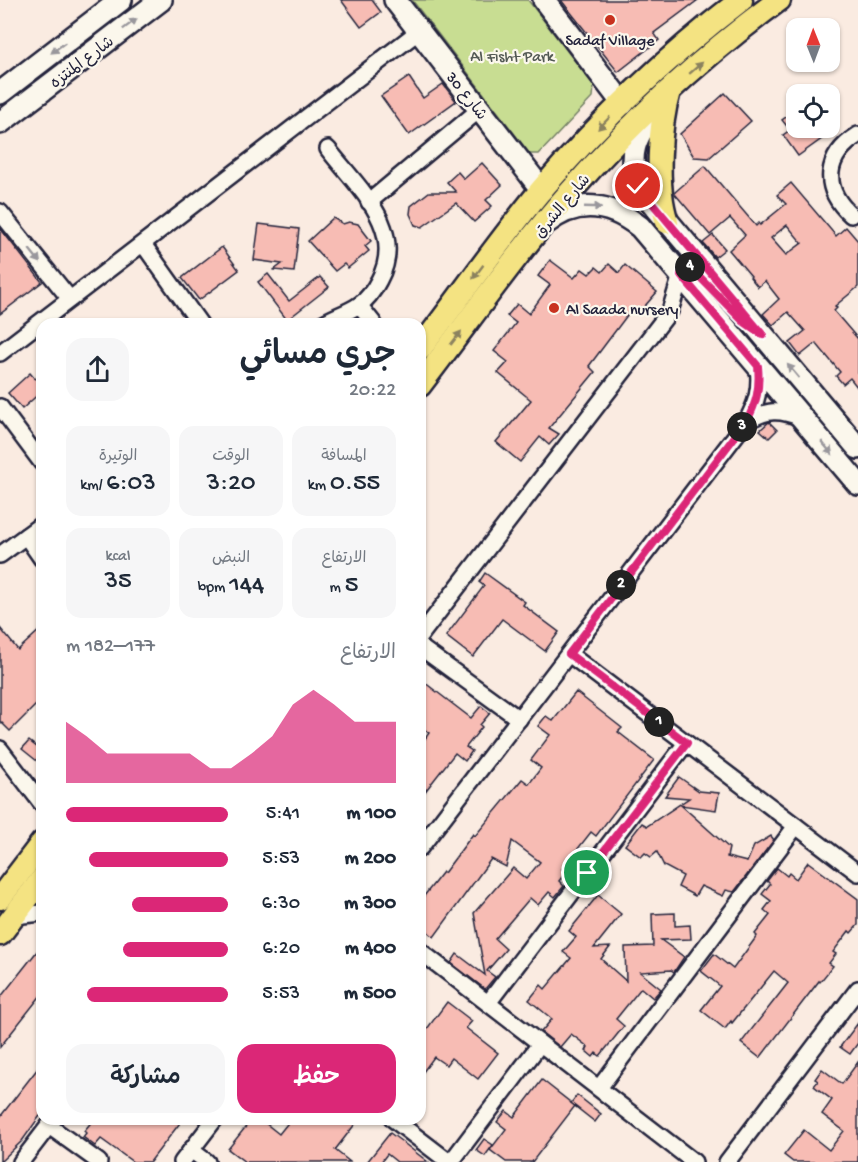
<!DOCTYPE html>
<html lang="ar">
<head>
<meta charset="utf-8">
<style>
  body { margin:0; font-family:"Gochi Hand","Playpen Sans Arabic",sans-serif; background:#f6f6f7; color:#1f2937; direction:rtl; height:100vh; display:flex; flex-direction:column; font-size:22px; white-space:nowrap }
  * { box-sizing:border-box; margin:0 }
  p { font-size:20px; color:#747a83 }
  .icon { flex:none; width:33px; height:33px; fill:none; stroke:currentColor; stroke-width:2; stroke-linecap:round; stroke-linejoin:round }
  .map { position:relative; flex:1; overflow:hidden; direction:ltr }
  .drawer { position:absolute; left:36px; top:318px; width:390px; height:807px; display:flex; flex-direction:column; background:#fff; border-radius:18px; box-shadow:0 2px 4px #0004; direction:rtl }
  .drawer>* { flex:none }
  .needle { width:39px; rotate:359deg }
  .buttons { position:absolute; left:786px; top:18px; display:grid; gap:12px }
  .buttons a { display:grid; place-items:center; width:54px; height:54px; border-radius:12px; background:#fff; box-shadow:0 2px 4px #0004; font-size:30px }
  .pin { position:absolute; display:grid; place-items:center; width:51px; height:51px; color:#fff; margin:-26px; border:3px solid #fff; border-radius:50%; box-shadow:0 2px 6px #0007 }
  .km { position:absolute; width:30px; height:30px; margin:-15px; border-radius:50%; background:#222; color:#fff; font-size:16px; line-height:30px; text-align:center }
  .round { display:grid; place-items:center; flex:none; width:63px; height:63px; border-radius:18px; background:#f6f6f7 }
  .summary { display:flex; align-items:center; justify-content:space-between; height:102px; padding:0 30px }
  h1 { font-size:33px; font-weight:600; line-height:45px }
  .figures { display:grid; grid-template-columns:repeat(3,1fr); gap:9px; height:102px; padding:6px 30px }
  .figures div { display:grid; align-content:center; border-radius:15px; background:#f6f6f7; text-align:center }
  .figures b { font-size:26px; font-weight:600 }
  .figures small { font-size:16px; font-weight:400 }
  .figures p { font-size:16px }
  .chart { height:168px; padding:12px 30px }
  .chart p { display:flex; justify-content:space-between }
  .chart svg { width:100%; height:108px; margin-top:6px; fill:#db2777; opacity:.7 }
  .primary-button { display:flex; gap:12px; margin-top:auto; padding:12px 30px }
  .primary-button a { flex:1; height:69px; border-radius:18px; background:#db2777; color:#fff; font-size:24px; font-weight:600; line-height:69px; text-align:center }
  .primary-button a+a { background:#f6f6f7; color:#1f2937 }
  ul { padding:0 30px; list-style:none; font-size:20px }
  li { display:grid; grid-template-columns:96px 72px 1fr; align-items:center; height:45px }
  li i { height:15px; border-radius:8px; background:#db2777 }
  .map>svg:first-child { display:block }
  .green { fill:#c8dd92; stroke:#758066; stroke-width:1.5 }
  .building { fill:#f7bcb4; stroke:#22223b; stroke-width:1.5; fill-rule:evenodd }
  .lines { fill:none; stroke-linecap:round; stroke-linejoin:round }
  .street-casing { stroke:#22223b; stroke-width:20 }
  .secondary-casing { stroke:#22223b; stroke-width:26 }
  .primary-casing { stroke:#22223b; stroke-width:27 }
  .street { stroke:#fbf7ec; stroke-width:15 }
  .secondary { stroke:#fbf7ec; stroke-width:21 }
  .primary { stroke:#f4e382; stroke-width:22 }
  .oneway { fill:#99979c }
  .oneway2 { fill:#8b825e }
  .route-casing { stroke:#fff; stroke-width:12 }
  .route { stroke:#db2777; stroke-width:8 }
  .poi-dot { fill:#c8321e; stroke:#fbf7ec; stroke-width:2 }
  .labels { text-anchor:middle; stroke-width:4.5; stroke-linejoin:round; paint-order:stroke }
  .poi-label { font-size:16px; fill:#22223b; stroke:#fbf7ec }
  .park-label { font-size:16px; fill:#545a55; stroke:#fbf7ec }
  .street-label { font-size:16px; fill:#22223b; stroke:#fbf7ec }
</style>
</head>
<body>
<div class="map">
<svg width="858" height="1162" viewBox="0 0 858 1162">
  <rect width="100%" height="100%" fill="#faebe1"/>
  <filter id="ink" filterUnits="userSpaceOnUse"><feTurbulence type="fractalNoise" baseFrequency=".0167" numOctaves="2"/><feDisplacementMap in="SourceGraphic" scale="12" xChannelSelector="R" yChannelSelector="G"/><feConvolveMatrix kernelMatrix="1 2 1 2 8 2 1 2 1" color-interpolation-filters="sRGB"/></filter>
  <g filter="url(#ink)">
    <polygon class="green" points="412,0 528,0 594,86 593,97 539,154 530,154"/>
    <g class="building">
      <polygon points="341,0 372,0 381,12 361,27"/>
      <polygon points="561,0 698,0 654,33 659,40 618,72"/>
      <polygon points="409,77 423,98 443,84 456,101 409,135 381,96"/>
      <polygon points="725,93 751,121 709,158 694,157 680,134"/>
      <polygon points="796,110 796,128 815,128 823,138 798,156 783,135 790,130 782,120"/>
      <polygon points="482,163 502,185 486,200 492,206 474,222 456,203 422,227 415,225 410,214 411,206 429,192 456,192 447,182 458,172 464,179"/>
      <path d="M 705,166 L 756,226 L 759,223 L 760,225 L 786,204 L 777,195 L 791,183 L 836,236 L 846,227 L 858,241 L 858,287 L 835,306 L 837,308 L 834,311 L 858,339 L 858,388 L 850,378 L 843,384 L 836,376 L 840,372 L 816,343 L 800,356 L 790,343 L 805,331 L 788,312 L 773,325 L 763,314 L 779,299 L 765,281 L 758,287 L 750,277 L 751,276 L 729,250 L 745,235 L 730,218 L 710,235 L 675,194 L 675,192 ZM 787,225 L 802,243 L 786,255 L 771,238 Z"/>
      <polygon points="333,218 343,224 349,222 358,224 371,241 365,246 369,251 348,268 344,264 335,271 308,241"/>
      <polygon points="259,224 299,229 294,272 274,270 282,264 254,260"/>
      <polygon points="0,228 42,282 0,314"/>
      <polygon points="713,235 725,249 715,257 703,243"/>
      <polygon points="222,247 239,270 199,300 182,278"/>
      <polygon points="550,260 574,278 582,269 589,274 596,267 602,272 609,264 619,273 625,265 657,292 637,315 631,310 589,366 595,372 549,428 559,434 549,445 540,437 520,462 496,442 531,400 498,373 508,362 494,351 516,323 507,316 517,304 529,314 550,285 538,276"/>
      <polygon points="268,274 289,301 320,277 329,287 287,320 258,282"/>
      <polygon points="30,373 35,379 42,374 42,391 22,409 8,393"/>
      <polygon points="769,422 777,430 769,438 760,430"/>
      <polygon points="485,573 525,602 523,605 559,632 545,651 502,619 473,657 446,636 484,586 479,582"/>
      <polygon points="0,628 18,650 42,628 42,699 10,731 0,721"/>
      <polygon points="420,679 471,718 481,706 490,713 480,725 482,727 466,747 472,751 465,761 455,753 420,798 420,746 429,733 420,726"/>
      <polygon points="576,692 622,728 618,732 654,760 596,836 591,832 562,869 566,872 559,881 564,886 555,897 549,892 538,905 530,898 495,939 506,949 487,971 495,977 485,989 451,963 457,954 485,975 474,913 513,868 526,879 540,862 512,841 506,867 491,859 434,937 420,925 420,920 424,915 420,911 420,901 443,872 444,873 473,834 475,836 522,779 529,784 541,768 531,760 550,735 538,726 546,716 553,721"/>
      <polygon points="29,741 42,751 42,765 22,749"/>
      <polygon points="679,777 699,791 719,793 716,810 681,805 729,848 727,857 747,862 754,846 771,836 774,840 734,892 726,890 723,896 701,886 695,896 678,887 683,876 664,866 657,852 651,857 645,853 641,857 625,845 642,823 647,826 689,798 665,796"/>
      <polygon points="808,862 858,899 858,925 851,933 849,931 833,952 836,954 829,963 833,966 820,982 819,981 760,1058 741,1043 788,983 774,971 732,1023 731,1021 725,1029 701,1010 720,986 701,971 714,954 733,969 757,936 755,934 770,915 764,910 771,901 762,894 770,884 767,881 777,868 787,876 789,873 796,879"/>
      <polygon points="598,895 621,914 594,948 610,947 601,959 626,981 625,947 653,946 652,914 675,913 675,926 690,925 691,939 661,940 684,957 674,972 671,970 640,972 661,989 653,998 641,988 616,1019 624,1026 600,1056 596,1053 593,1057 586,1051 588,1047 571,1034 560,1047 541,1032 552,1019 529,1000 541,985 545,989 571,958 563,952 576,937 569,931"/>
      <polygon points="42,945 42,994 0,1047 0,998"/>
      <polygon points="447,1002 472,1021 466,1028 498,1053 478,1079 451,1058 446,1065 434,1057 420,1076 420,1030 424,1033"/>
      <polygon points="858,1023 858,1043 850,1054 840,1047"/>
      <polygon points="858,1062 858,1162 793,1162 784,1155 804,1130 829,1150 844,1131 822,1114 832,1100 814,1086 818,1081 815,1079 822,1069 842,1084"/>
      <polygon points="42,1063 42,1113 22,1141 0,1162 0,1117"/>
      <polygon points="542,1080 575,1106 532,1162 506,1162 490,1150 506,1129 497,1122 506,1111 514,1117"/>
      <polygon points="577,1095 601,1114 595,1122 571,1103"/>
      <polygon points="94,1119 183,1119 150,1162 133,1162 101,1139 95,1146 83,1137 86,1133 84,1131"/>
      <polygon points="252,1119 260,1119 279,1134 291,1119 359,1119 335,1150 350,1162 245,1162 228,1149"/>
      <polygon points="390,1133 401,1141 428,1162 397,1162 387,1154 381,1162 367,1162"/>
      <polygon points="484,1139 493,1145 485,1156 476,1150"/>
    </g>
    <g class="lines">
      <g class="street-casing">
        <g id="street">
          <polyline points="369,202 479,110"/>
          <polyline points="0,212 70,299"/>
          <path d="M 851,215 C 821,188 825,156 858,135"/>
          <polyline points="143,244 200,324"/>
          <polyline points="359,305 374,324"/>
          <path d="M 322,324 C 333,317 347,313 359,305 C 368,299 374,290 379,280 C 407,229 357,187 328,149"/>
          <polyline points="0,353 419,31"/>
          <polyline points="0,407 42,463"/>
          <path d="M 746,422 C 767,409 779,409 802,418"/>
          <polyline points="26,536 42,559"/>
          <polyline points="0,555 42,524"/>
          <polyline points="420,636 670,311 681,275"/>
          <polyline points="420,647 519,719"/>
          <polyline points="569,654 858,873"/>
          <polyline points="0,749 42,804"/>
          <path d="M 420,848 L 746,422 C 757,403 761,388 758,366"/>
          <polyline points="12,919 23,915 42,913"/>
          <polyline points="420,951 694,1162"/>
          <polyline points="488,1003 686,743"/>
          <polyline points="599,1088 796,826"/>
          <polyline points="393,1119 449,1162"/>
          <polyline points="49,1126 99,1162"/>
          <polyline points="191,1150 207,1162"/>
          <polyline points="21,1162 54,1119"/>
          <polyline points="182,1162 215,1119"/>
          <polyline points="451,1162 540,1044"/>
          <polyline points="727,1162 858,989"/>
        </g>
      </g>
      <g class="secondary-casing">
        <g id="secondary">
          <polyline points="395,0 542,190"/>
          <polyline points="544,0 623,104"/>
          <polyline points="0,93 121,0"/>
          <path d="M 653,112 C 635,139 627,154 638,186 L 858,448"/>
          <polyline points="0,123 161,0"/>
          <path d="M 546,223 C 577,198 610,203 640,227 L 858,484"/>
        </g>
      </g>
      <g class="primary-casing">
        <g id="primary">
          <path d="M 667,222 C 655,187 659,126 669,91"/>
          <path d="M 420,349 C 461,296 499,240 542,189 C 601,120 669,55 741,0"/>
          <path d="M 420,385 C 470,320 517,252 571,191 C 633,120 703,56 779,0"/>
          <polyline points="0,898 42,843"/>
          <polyline points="0,934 42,879"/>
        </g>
      </g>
      <use href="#street" class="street"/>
      <use href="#secondary" class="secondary"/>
      <use href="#primary" class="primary"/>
    </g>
    <defs><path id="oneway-solid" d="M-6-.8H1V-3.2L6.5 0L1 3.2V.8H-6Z" transform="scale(1.5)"/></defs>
    <g class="oneway">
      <use href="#oneway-solid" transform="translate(130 24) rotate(-37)"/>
      <use href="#oneway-solid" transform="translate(58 48) rotate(143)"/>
      <use href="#oneway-solid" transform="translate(593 207) rotate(2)"/>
      <use href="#oneway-solid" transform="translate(35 256) rotate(51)"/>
      <use href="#oneway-solid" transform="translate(793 371) rotate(-130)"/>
      <use href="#oneway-solid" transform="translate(827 448) rotate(50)"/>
    </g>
    <g class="oneway2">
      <use href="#oneway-solid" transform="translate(696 68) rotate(-41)"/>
      <use href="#oneway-solid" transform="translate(604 123) rotate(134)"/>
      <use href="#oneway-solid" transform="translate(478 272) rotate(127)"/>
      <use href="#oneway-solid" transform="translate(456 338) rotate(-52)"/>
    </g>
  </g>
  <g class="lines" filter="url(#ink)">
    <g class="route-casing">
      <path id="route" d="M 587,873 L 687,743 L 569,654 L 746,422 C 757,403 760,388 758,366 L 681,275 L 683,269 L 686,267 L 690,267 L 743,321 L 763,335 L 638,186"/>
    </g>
    <use href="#route" class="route"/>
  </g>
  <g class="poi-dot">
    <circle cx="610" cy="20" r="6"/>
    <circle cx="554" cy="308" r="6"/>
  </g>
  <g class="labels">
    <g class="poi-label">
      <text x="610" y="45">Sadaf Village</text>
      <text x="566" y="314" text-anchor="start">Al Saada nursery</text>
    </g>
    <g class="park-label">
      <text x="512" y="61">Al Fisht Park</text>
    </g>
    <g class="street-label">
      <text transform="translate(81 61) rotate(-37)" y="6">شارع المنتزه</text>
      <text transform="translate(468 95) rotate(52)" y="6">شارع 30</text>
      <text transform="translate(561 205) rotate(-50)" y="6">شارع الشرق</text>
    </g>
  </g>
</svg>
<div class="buttons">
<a><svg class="needle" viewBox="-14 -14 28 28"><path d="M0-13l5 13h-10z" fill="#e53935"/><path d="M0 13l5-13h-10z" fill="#747a83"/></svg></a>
<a><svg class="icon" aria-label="locate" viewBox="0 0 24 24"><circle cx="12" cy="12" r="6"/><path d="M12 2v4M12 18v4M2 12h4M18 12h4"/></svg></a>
</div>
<div class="pin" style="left:587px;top:873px;background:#1e9e55"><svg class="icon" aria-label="arrive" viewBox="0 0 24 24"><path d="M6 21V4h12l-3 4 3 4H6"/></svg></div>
<div class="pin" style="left:638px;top:186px;background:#d93025"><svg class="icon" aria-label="check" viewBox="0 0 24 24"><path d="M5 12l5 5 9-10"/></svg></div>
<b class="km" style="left:659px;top:722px">1</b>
<b class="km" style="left:621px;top:585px">2</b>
<b class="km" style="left:742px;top:427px">3</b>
<b class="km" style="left:690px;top:267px">4</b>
<section class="drawer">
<div class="summary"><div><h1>جري مسائي</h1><p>20:22</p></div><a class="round"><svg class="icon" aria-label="share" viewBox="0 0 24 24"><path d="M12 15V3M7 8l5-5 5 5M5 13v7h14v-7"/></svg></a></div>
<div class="figures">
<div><p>المسافة</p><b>0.55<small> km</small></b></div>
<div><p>الوقت</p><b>3:20</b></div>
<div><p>الوتيرة</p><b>6:03<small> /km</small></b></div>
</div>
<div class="figures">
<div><p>الارتفاع</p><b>5<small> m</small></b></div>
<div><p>النبض</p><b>144<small> bpm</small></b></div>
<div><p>kcal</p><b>35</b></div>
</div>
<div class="chart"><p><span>الارتفاع</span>177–182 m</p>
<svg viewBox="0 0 160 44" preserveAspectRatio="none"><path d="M0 44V19L10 25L20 32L30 32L40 32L50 32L60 32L70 38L80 38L90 32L100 25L110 12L120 6L130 12L140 19L150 19L160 19V44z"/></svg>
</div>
<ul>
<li><b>100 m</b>5:41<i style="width:100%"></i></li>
<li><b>200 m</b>5:53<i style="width:86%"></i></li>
<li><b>300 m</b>6:30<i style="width:59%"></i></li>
<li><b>400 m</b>6:20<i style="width:65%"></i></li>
<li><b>500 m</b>5:53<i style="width:87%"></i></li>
</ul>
<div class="primary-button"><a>حفظ</a><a>مشاركة</a></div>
</section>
</div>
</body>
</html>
